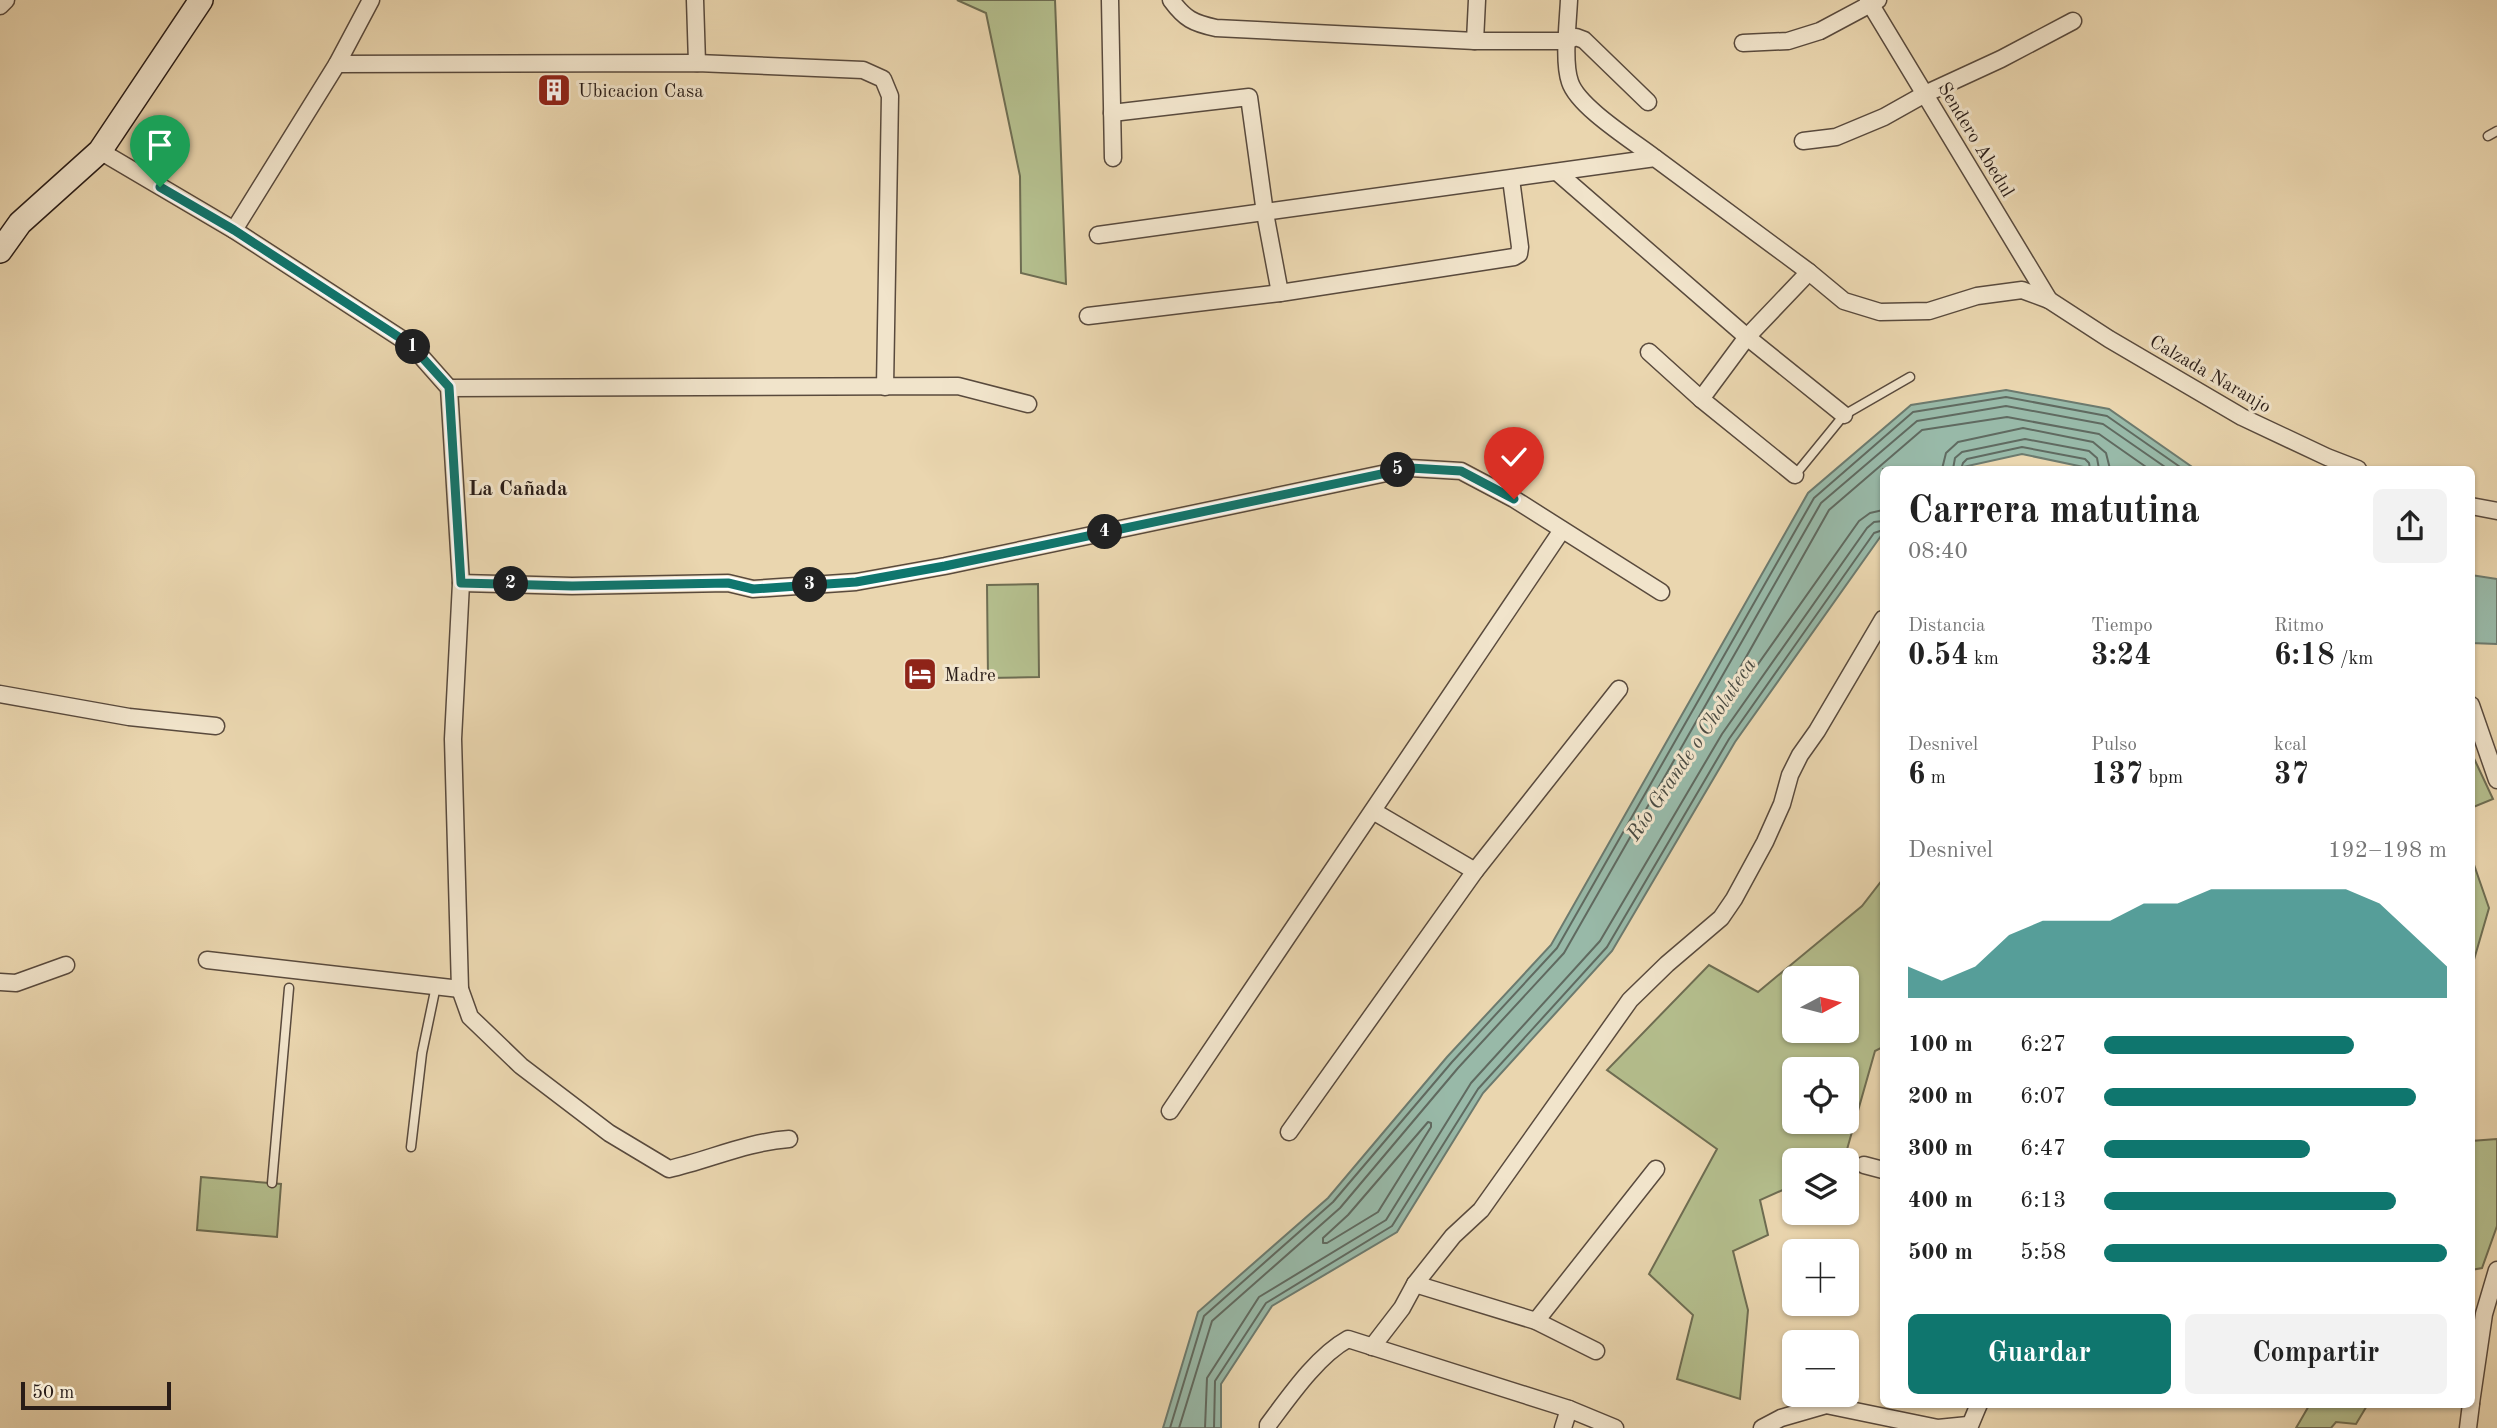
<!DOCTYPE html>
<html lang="es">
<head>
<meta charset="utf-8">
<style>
  body { margin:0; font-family:"Old Standard TT",serif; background:#f2f2f2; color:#222; height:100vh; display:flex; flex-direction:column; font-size:26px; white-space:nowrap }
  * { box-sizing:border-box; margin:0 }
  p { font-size:23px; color:#767676 }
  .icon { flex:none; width:38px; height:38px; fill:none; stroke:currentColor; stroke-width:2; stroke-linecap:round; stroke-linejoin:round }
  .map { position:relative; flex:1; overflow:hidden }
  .sheet { position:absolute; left:1880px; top:466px; width:595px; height:942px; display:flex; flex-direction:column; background:#fff; border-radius:10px; box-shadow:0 2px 5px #0004 }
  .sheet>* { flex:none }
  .needle { width:46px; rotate:83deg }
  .fabs { position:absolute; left:1782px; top:966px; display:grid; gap:14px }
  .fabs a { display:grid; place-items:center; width:77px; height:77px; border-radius:10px; background:#fff; box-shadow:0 2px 5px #0004; font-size:35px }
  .scale { position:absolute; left:21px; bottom:18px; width:150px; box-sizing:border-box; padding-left:7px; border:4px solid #291c17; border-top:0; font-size:19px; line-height:24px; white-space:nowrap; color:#291c17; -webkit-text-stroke:5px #f1e4cb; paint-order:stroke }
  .pin { position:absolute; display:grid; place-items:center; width:60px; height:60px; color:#fff; margin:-72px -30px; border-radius:50% 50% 50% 0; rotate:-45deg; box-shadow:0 0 7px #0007 }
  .pin .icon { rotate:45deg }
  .km { position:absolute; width:35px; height:35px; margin:-18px; border-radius:50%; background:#222; color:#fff; font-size:19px; line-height:35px; text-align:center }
  .round { display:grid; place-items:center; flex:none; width:74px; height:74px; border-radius:10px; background:#f2f2f2 }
  .summary { display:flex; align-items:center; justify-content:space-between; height:119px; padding:0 28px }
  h1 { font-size:38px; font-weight:700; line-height:52px }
  .stats { display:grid; grid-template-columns:repeat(3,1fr); gap:10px; height:119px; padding:7px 28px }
  .stats div { display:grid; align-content:center }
  .stats b { font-size:30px; font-weight:700 }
  .stats small { font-size:19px; font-weight:400 }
  .stats p { font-size:19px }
  .chart { height:196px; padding:14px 28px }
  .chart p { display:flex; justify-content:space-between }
  .chart svg { width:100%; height:126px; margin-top:7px; fill:#0f766e; opacity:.7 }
  .button { display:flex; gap:14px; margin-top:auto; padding:14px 28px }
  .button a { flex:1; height:80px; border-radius:10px; background:#0f766e; color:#fff; font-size:28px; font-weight:700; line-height:80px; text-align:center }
  .button a+a { background:#f2f2f2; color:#222 }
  ul { padding:0 28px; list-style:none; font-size:23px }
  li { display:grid; grid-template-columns:112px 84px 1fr; align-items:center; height:52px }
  li i { height:18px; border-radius:9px; background:#0f766e }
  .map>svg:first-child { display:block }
  .green { fill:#b4be8d; stroke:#6e6d52; stroke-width:2; fill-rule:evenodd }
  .water { fill:#98b9a8; stroke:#6c7a6e; stroke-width:2 }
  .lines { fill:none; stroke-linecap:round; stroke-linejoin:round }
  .shore { stroke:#606a60; stroke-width:2 }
  .lane-casing { stroke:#594a3d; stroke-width:11 }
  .street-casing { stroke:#594a3d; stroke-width:19 }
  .secondary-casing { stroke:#291c17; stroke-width:26 }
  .lane { stroke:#f1e4cb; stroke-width:8 }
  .street { stroke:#f1e4cb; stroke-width:16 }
  .secondary { stroke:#f1e4cb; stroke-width:23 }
  .route-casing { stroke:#fff; stroke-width:14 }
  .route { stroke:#0f766e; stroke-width:9 }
  .labels { text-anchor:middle; stroke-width:6; stroke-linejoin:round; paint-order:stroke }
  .poi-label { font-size:19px; fill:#291c17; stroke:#f1e4cb; text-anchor:start }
  .street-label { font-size:19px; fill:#291c17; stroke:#f1e4cb }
  .neighbourhood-label { font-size:21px; font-weight:bold; fill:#291c17; stroke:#f1e4cb }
  .water-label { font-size:21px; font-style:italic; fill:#4a4b42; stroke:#f1e4cb }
</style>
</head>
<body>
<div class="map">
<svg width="2497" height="1428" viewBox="0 0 2497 1428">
  <rect width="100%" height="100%" fill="#ead6af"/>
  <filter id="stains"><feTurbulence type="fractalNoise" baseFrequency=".00286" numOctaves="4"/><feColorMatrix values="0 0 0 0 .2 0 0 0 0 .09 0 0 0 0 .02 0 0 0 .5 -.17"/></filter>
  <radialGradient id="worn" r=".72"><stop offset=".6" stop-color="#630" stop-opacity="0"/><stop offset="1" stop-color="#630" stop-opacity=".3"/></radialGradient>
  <g class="green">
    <polygon points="957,0 1055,0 1066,284 1021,273 1020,176 986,13"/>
    <polygon points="1038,584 1039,677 988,678 987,585"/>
    <polygon points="2471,752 2493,799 2471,808"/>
    <polygon points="2471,856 2489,908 2471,970"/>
    <path d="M 1883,879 L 1883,1047 L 1875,1051 L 1844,1160 L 1794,1160 L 1794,1185 L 1760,1200 L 1768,1235 L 1733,1251 L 1748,1310 L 1740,1399 L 1677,1379 L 1693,1315 L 1649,1274 L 1717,1149 L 1607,1070 L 1709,965 L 1758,992 L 1862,906 ZM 1846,978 L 1846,1031 L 1794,1031 L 1794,978 ZM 1846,1069 L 1846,1122 L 1794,1122 L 1794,1069 Z"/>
    <polygon points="2497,1139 2497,1226 2482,1268 2471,1270 2471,1141"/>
    <polygon points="201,1177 281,1184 277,1237 197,1230"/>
    <polygon points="2310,1404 2368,1404 2356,1424 2336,1422 2331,1428 2296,1428"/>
  </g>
  <g class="water">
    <polygon points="2006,390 2109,409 2195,469 2093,469 2022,454 1954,469 1883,469 1883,533 1735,742 1612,951 1483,1093 1397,1232 1272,1306 1221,1384 1221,1428 1163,1428 1198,1312 1328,1198 1447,1057 1551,945 1808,493 1911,405"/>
    <polygon points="2471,575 2497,579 2497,644 2471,643"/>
  </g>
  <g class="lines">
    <g class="shore">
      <polyline points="1942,469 1946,453 1958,442 2023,428 2093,442 2106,453 2110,469"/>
      <polyline points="1953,469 1955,458 1962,452 2025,439 2089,451 2097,458 2099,469"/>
      <polyline points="1961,469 1963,463 1967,459 2022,447 2085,459 2089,463 2090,469"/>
      <polyline points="1883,510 1870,513 1859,521 1715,725 1710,725 1710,721 1829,510 1922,430 2007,417 2099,434 2149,469"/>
      <polygon points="1428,1122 1431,1123 1431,1127 1378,1212 1327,1243 1323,1243 1323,1238 1348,1215"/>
      <polyline points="1170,1428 1204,1316 1333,1202 1452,1062 1557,948 1814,498 1913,412 2006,397 2107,416 2183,469"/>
      <polyline points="1179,1428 1212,1321 1340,1208 1458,1068 1564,953 1821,503 1917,421 2006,406 2103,424 2168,469"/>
      <polyline points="1205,1428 1207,1378 1259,1297 1386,1220 1471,1083 1600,941 1722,734 1867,528 1874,522 1883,521"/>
      <polyline points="1214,1428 1215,1381 1266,1303 1392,1226 1478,1089 1607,947 1729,739 1874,533 1883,530"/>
    </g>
    <g class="lane-casing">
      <g id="lane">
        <polyline points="2488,136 2497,131"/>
        <polyline points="1795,475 1844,415 1910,377"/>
        <polyline points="411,1147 422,1053 436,986"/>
        <polyline points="272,1183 289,988"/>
      </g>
    </g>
    <g class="street-casing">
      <g id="street">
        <polyline points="695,0 697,63"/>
        <polyline points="1110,0 1113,158"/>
        <path d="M 1171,0 C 1185,19 1193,23 1216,28 L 1475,41 L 1567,41 L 1576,37 L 1584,40 L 1648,102"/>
        <path d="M 1569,0 C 1568,22 1563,62 1570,82 C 1578,107 1633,141 1655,158"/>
        <polyline points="1868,0 2049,300"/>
        <polyline points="0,6 6,0"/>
        <polyline points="1475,41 1477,0"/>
        <polyline points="1743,43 1788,41 1820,31 1878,0"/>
        <polyline points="337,64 697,63 863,70 883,79 890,96 885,387"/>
        <polyline points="1112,113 1249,97 1265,213 1280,293"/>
        <polyline points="1803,141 1836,137 1884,117 1925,94 2001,59 2073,21"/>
        <path d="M 100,151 L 234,230 L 411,345 L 449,388 L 461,583 L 453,739 L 460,989 L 470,1017 L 521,1066 L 609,1133 L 669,1169 C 709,1160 747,1142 789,1139"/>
        <polyline points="1557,172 1747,337 1844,415"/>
        <polyline points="234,230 337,64 371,0"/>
        <polyline points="1098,235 1655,158 1809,272 1844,301 1880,312 1929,311 1977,296 2022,290 2049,300 2109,339 2242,417 2327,457 2358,469"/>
        <polyline points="1088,316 1280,293 1514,257 1519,254 1520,247 1511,179"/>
        <polyline points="1649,352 1701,399 1795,475"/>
        <polyline points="449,388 958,386 1028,404"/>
        <polyline points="1701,399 1747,337 1809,272"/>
        <polyline points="2471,506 2497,511"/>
        <polyline points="461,583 572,586 728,583 753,589 856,582 945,566 1410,468 1461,471 1514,499 1661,592"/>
        <polyline points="0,694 129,717 216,726"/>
        <polyline points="2471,705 2497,780"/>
        <polyline points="1373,811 1475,871"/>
        <polyline points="207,960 460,989"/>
        <polyline points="0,982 16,983 66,965"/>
        <polyline points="1170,1111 1562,530"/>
        <polyline points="1289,1132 1475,871 1619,689"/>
        <polyline points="1864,1165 1883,1170"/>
        <polyline points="1415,1284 1536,1321 1596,1351"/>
        <polyline points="1536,1321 1656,1169"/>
        <polyline points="1372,1347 1402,1308 1415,1284 1453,1236 1481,1210 1630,1000 1667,964 1721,918 1734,899 1765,842 1782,804 1790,775 1800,755 1817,731 1883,619"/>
        <polyline points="2471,1403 2484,1314 2497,1270"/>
        <path d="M 1268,1428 L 1268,1425 C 1289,1397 1317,1356 1348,1339 L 1569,1409 L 1615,1428"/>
        <polyline points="1563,1428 1569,1409"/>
        <polyline points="1762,1428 1781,1418 1826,1405 1938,1428 1968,1425"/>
        <polyline points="1969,1428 1979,1404"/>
        <polyline points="2468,1428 2471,1404"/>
      </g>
    </g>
    <g class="secondary-casing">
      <polyline id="secondary" points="0,251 20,223 100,151 201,0"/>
    </g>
    <use href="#lane" class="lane"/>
    <use href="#street" class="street"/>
    <use href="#secondary" class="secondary"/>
  </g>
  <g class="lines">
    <g class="route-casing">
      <polyline id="route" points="160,187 234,230 411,345 449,387 461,583 572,586 728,583 753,589 856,582 945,566 1410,468 1461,471 1514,499"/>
    </g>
    <use href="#route" class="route"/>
  </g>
  <defs>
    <g id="building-square" transform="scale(1.75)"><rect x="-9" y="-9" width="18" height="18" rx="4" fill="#8f2418" stroke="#f1e4cb"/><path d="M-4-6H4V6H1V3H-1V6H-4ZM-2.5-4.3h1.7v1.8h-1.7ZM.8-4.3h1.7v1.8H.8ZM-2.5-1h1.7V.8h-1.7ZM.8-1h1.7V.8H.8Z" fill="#fff"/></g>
    <g id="hotel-square" transform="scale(1.75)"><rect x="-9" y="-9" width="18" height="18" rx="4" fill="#8f2418" stroke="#f1e4cb"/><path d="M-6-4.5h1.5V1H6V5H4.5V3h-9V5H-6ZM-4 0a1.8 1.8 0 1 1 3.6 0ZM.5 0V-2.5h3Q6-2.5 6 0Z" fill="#fff"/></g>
  </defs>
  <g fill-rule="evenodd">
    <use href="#building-square" x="554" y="90"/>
    <use href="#hotel-square" x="920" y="674"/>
  </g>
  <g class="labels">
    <g class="poi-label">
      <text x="578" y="97">Ubicacion Casa</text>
      <text x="944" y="681">Madre</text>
    </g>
    <g class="street-label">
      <text transform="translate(1977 139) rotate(59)" y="7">Sendero Abedul</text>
      <text transform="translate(2211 373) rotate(30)" y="7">Calzada Naranjo</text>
    </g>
    <g class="neighbourhood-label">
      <text x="518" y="495">La Cañada</text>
    </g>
    <g class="water-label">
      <text transform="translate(1691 749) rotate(-56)" y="7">Río Grande o Choluteca</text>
    </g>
  </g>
  <rect width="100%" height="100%" filter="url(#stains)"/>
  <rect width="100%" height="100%" fill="url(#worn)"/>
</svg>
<div class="fabs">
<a><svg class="needle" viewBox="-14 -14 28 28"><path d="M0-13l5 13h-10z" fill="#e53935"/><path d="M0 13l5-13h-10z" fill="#767676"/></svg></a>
<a><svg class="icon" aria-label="locate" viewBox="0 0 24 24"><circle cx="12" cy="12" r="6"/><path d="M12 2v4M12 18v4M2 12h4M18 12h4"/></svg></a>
<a><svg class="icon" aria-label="layers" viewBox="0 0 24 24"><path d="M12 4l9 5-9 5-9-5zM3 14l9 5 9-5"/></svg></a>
<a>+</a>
<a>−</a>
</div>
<div class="scale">50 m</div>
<div class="pin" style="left:160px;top:187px;background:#1e9e55"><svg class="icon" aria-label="arrive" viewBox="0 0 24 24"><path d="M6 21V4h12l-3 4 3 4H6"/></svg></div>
<div class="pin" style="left:1514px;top:499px;background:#d93025"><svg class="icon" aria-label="check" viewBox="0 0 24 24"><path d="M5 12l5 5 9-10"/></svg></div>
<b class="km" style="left:413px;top:347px">1</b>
<b class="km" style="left:511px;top:584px">2</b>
<b class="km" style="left:810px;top:585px">3</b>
<b class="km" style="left:1105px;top:532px">4</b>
<b class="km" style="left:1398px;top:470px">5</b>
<section class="sheet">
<div class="summary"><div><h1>Carrera matutina</h1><p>08:40</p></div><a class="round"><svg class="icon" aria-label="share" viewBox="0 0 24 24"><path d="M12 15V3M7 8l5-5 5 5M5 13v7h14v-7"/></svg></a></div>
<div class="stats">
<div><p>Distancia</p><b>0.54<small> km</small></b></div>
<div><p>Tiempo</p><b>3:24</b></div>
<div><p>Ritmo</p><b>6:18<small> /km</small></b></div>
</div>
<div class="stats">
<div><p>Desnivel</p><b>6<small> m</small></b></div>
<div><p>Pulso</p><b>137<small> bpm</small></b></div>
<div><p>kcal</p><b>37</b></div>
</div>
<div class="chart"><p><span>Desnivel</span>192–198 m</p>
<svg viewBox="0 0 160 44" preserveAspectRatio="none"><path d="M0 44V33L10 38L20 33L30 22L40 17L50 17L60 17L70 11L80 11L90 6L100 6L110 6L120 6L130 6L140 11L150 22L160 33V44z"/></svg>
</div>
<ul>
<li><b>100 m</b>6:27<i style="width:73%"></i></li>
<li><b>200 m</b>6:07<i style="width:91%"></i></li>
<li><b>300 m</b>6:47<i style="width:60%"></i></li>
<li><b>400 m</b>6:13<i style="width:85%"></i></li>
<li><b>500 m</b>5:58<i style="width:100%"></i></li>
</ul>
<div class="button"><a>Guardar</a><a>Compartir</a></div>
</section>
</div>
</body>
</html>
